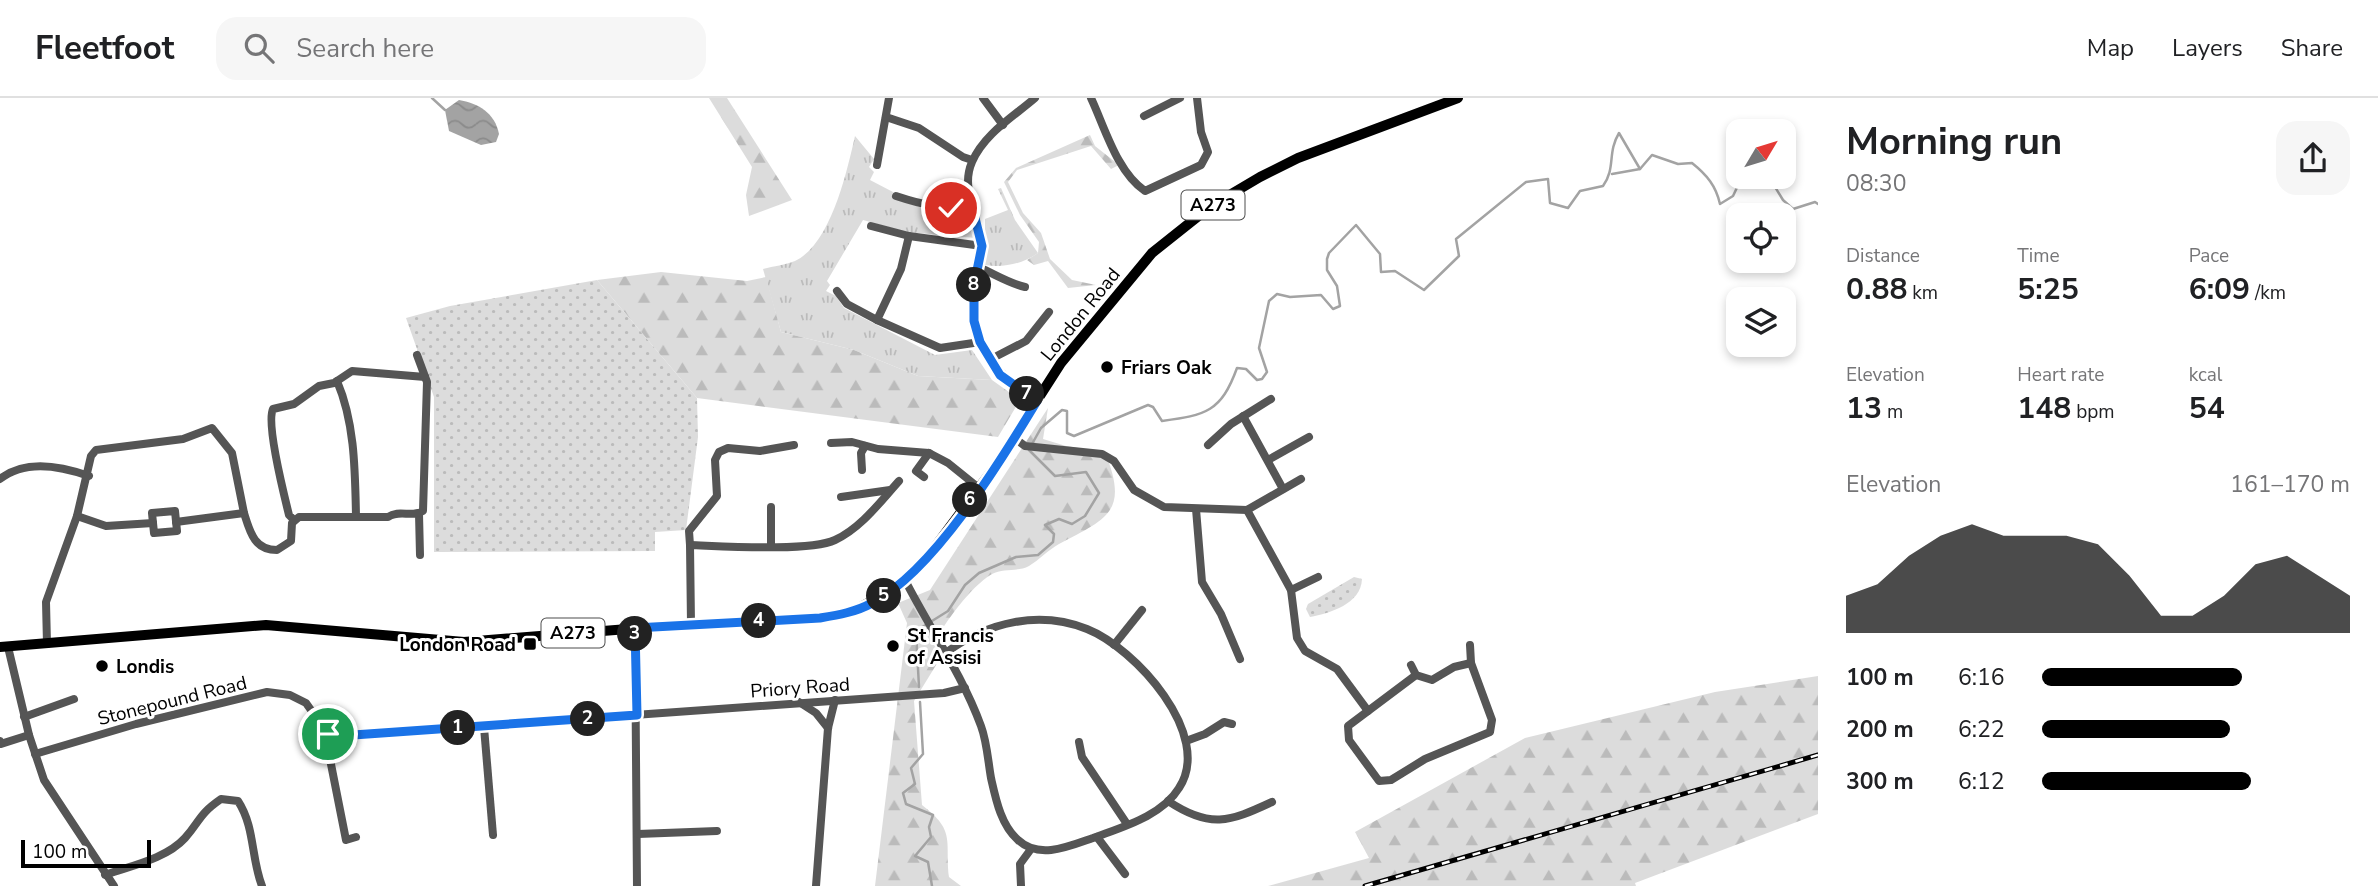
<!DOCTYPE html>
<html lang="en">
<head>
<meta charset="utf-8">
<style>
  body { margin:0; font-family:"Nunito Sans",sans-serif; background:#f6f6f6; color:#202124; height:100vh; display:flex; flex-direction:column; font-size:26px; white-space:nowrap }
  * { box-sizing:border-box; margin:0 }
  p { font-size:23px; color:#757577 }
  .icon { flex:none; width:38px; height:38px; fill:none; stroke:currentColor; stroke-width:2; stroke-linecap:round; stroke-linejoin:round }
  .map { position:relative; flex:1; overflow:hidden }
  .panel { display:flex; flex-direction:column; background:#fff; width:560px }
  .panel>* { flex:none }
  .needle { width:46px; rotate:52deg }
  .buttons { position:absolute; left:1726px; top:21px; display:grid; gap:14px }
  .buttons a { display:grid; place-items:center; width:70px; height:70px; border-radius:14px; background:#fff; box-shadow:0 4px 10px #0003; font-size:35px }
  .scale { position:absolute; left:21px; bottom:18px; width:130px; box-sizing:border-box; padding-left:7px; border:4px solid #000; border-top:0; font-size:19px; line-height:24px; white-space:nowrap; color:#000; -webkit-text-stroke:5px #fff; paint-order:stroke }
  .pin { position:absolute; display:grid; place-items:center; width:60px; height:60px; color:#fff; margin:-30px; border:4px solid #fff; border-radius:50%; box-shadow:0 2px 7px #0007 }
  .km { position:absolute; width:35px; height:35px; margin:-18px; border-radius:50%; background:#222; color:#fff; font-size:19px; line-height:35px; text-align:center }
  .round { display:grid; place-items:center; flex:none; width:74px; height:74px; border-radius:21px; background:#f6f6f6 }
  .head { display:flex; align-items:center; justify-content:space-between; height:119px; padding:0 28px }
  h1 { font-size:38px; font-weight:700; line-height:52px }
  .figures { display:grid; grid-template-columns:repeat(3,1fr); gap:10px; height:119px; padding:7px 28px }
  .figures div { display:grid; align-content:center }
  .figures b { font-size:30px; font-weight:700 }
  .figures small { font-size:19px; font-weight:400 }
  .figures p { font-size:19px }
  .chart { height:196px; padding:14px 28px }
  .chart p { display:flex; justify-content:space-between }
  .chart svg { width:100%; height:126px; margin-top:7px; fill:#000; opacity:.7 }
  ul { padding:0 28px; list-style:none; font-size:23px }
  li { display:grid; grid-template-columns:112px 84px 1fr; align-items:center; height:52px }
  li i { height:18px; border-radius:9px; background:#000 }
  header { display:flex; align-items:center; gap:42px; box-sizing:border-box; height:98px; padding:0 35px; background:#fff; border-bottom:2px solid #e0e0e0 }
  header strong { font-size:33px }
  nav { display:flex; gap:38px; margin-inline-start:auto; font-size:24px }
  .search { width:490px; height:63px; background:#f6f6f6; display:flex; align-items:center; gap:18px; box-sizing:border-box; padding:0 24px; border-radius:21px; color:#757577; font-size:26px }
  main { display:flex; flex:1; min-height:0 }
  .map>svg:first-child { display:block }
  .grass { fill:url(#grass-tufts) }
  .forest { fill:url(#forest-firs) }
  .park { fill:url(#park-dots) }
  .water { fill:url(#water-waves) }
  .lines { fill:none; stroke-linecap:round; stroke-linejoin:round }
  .stream { stroke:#a3a3a3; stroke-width:2.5 }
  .minor { stroke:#555; stroke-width:8 }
  .major { stroke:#000; stroke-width:10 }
  .rail-casing { stroke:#000; stroke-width:5 }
  .rail { stroke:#fff; stroke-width:2.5; stroke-dasharray:8; stroke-linecap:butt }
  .route-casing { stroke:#fff; stroke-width:14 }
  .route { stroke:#1a73e8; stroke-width:9 }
  .poi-dot { fill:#000; stroke:#fff; stroke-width:2.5 }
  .labels { text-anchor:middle; stroke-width:6; stroke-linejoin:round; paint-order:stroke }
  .shield { fill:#fff; stroke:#4c4c4c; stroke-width:2 }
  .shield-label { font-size:18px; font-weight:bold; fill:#000 }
  .street-label { font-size:19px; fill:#000; stroke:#fff }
  .poi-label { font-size:19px; font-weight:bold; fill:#000; stroke:#fff; text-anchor:start }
</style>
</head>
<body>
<header>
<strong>Fleetfoot</strong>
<div class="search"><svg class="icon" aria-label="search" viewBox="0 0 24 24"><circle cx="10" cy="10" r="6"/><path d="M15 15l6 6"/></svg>Search here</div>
<nav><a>Map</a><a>Layers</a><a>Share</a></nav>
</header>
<main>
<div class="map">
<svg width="1818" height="788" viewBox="0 0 1818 788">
  <defs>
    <pattern id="grass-tufts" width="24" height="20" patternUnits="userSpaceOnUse" patternTransform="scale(1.75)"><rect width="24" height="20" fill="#dcdcdc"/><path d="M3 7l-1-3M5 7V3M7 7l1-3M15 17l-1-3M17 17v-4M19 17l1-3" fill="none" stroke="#bbb"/></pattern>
    <pattern id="forest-firs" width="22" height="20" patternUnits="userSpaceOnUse" patternTransform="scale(1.75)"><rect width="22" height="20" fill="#dcdcdc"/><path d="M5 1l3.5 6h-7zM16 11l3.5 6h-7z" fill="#bbb"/></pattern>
    <pattern id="park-dots" width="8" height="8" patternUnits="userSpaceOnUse" patternTransform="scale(1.75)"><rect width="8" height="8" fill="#dcdcdc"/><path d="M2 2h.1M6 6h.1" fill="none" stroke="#bbb" stroke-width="1.8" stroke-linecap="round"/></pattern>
    <pattern id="water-waves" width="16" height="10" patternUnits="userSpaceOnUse" patternTransform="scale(1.75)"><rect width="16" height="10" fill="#a3a3a3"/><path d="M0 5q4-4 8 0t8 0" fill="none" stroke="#8b8b8b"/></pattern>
  </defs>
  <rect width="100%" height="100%" fill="#fff"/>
  <g class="grass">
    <path d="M 855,38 L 874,61 L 869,69 L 874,74 L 870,82 L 893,94 L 892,100 L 932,113 L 967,111 L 976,140 L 906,134 L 863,122 L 827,183 L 830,187 L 826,193 L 836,198 L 844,210 L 935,257 L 972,252 L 992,282 L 918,278 L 854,252 L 781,234 L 763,171 C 774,168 785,167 795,163 C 831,146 847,73 855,38 Z"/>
    <path d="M 1001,90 L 1015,122 L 1038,155 C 1023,166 1003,170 985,167 L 985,121 L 1008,112 L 998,91 Z"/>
  </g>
  <g class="forest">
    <polygon points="709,0 727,0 792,102 749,118 746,97 752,69"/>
    <polygon points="1090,37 1095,48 1119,67 1111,71 1091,48 1017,72 1008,84 1023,115 1041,135 1050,161 1072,182 1096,187 1068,190 1048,163 1034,167 1027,162 1038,155 1039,144 1020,117 1004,84 1016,70"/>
    <polygon points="661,174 747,183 766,179 781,234 854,252 918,278 992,282 1020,302 998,339 697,300 597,182"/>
    <path d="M 1048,310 L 1043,341 L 1066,348 L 1105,354 C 1129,414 1108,420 1059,446 C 1048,452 1039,462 1029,468 C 1018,474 1003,470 992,476 C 969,490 947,523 933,545 L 941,559 L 914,603 L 922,707 C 956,733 945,742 949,779 L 961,788 L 875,788 L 907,525 L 898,505 L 930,492 Z"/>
    <polygon points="1818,578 1818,716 1635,785 1636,788 1268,788 1369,760 1355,734 1525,640 1715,594"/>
  </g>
  <g class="park">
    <polygon points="597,182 697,300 698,339 686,432 655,434 655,453 434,454 434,299 406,220 450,208"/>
    <path d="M 1354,479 L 1362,481 C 1361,506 1330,515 1310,519 L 1306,511 L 1308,506 Z"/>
  </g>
  <path class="water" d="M 459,2 C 478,5 495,15 499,36 L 496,44 L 481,47 L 449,33 L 445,12 Z"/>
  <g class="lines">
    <g class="stream">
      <polyline points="432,0 445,12"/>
      <path d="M 1612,76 L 1640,71 L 1652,57 L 1678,66 L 1692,65 C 1707,77 1716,88 1720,106 L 1733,98 L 1742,79"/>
      <polyline points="1769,79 1783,102 1793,111 1815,104 1818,106"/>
      <path d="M 1032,346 L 1041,330 L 1062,312 L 1067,313 L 1067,335 L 1074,338 L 1148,307 L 1153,309 L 1162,323 C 1206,317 1221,314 1237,270 L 1246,271 L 1257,282 L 1262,281 L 1267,274 L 1259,250 L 1269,203 L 1277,196 L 1290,199 L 1321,197 L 1333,211 L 1340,208 L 1337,188 L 1327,172 L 1327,161 L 1329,155 L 1356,127 L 1380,156 L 1381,174 L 1395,173 L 1424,192 L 1459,158 L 1456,141 L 1526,84 L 1548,81 L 1550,105 L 1568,110 L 1580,93 L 1603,88 C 1616,70 1607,55 1619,35 L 1640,71"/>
      <polyline points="919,589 916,533 948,513 965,487 979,475 1016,459 1038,457 1053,444 1054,436 1045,427 1059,421 1072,426 1085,418 1099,395 1086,374 1055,378 1029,352"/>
      <polyline points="920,604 923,656 911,670 915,686 903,695 906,706 933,717 929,729 931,739 915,758 928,764 932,788"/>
    </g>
    <g class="minor">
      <polyline points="983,0 1003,27"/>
      <path d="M 1035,0 C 1013,19 984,36 972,64 C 959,94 982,117 982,147 C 982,161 975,175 974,189 C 969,249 991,270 1037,303"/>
      <path d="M 1091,0 C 1105,30 1117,74 1145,93 L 1201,67 L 1208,54 L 1201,34 L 1197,0"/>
      <polyline points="1144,18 1180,0"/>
      <polyline points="886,19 919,30 963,59 972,62"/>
      <polyline points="877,67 889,0"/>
      <path d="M 896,98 C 923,107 943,112 971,105"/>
      <polyline points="871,128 909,138"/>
      <path d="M 978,169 C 995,176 1008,185 1025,189"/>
      <polyline points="837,193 847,206 877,222"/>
      <polyline points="980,244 940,250 877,222 901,171 909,138 982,148"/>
      <polyline points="989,262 1026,243 1049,214"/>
      <path d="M 337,283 C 355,325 355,373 356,418"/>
      <polyline points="1243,318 1283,391"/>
      <polyline points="1013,339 1025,348 1102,356 1114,363 1134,392 1164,409 1247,412 1301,381"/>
      <polyline points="831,345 852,344 878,351 929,355"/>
      <polyline points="1208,347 1231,326 1271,301"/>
      <polyline points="1268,362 1309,339"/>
      <polyline points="862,372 861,355 865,348"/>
      <polyline points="924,379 916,373 929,355 948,365 979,390"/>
      <path d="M 0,381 C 25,361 61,368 89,378"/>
      <polyline points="841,399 890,392"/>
      <polyline points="771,409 771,448"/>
      <polyline points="1196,411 1202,484 1221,516 1240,561"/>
      <polyline points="1247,412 1291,492 1297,540 1305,553 1337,571 1368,613"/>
      <polygon points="175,413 177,433 154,435 152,415"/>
      <polyline points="419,416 420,457"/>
      <polyline points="77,418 106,428 153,425"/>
      <path d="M 293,421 L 289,417 C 284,397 266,325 273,311 L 294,306 L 319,288 L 334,285 L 352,273 L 425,279"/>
      <path d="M 176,424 L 244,415 C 250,434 254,452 277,452 L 291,443 L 292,425 L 299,419 L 388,419 C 399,411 412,420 423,413 L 427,284 L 417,257"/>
      <polyline points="690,447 689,433 717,398 715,362 719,354 728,350 760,353 794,347"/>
      <path d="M 905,482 C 930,531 962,576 981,628 C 987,644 988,663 991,680 C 996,702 1001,727 1018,742 C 1039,762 1070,748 1093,740 C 1122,729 1162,718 1179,690 C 1214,637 1135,550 1087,531 C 1039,512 988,524 947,554"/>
      <polyline points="1291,492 1318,479"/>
      <path d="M 691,526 L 690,447 C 721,448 809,454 835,442 C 861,430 880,404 899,383"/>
      <polyline points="635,530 637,788"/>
      <polyline points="47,546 46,504 77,418 91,358 96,352 183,341 212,330 232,355 244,415"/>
      <polyline points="1114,547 1142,512"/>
      <polyline points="8,549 29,637 44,682 114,788"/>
      <polyline points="1411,567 1416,577 1432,582 1454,569 1471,565"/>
      <polyline points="1416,577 1348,628 1349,642 1379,683 1391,682 1425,661 1490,634 1492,622 1471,565 1470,547"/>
      <polyline points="799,604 816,615 828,630"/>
      <polyline points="24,619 74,601"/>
      <polyline points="484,629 493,737"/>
      <polyline points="328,636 327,646 346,742 356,739"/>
      <polyline points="0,643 1,646 29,637"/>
      <polyline points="1186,643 1205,636 1224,624 1232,626"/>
      <polyline points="1079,644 1082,659 1127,726"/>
      <polyline points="35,656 136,626 267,594 290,597 306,605 328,636 339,638 944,595 965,590"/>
      <path d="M 1168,703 C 1210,731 1229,724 1272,704"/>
      <polyline points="638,736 717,733"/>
      <polyline points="1097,739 1125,776"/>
      <path d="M 105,777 C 130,768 166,761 185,740 C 201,722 198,717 221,701 L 238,703 C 255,729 251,760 262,788"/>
      <polyline points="816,788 828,630 835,602"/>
      <polyline points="1021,788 1020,766 1031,751"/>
    </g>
    <polyline class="major" points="0,549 266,527 464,544 691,526 820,519 850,515 897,489 929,457 993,371 1061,265 1152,155 1211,108 1260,79 1298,60 1458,0"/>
    <g class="rail-casing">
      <polyline id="rail" points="1365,788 1818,657"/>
    </g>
    <use href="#rail" class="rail"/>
  </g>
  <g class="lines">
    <g class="route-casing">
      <path id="route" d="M 328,636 L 339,638 L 637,617 L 635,530 L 820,520 C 838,517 856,514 872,505 C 933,474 1001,363 1037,303 L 1000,277 L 980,244 L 974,223 L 974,187 L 982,148 L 971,104 L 951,110"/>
    </g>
    <use href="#route" class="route"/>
  </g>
  <g class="poi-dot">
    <circle cx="1107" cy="269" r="7"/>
    <rect x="523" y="539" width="14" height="14" rx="3.5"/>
    <circle cx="893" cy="548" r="7"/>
    <circle cx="102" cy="568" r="7"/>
  </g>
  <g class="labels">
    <g class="shield">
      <rect x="1181.5" y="92.5" width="63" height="29" rx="5"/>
      <rect x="541.5" y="520.5" width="63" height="29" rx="5"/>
    </g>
    <g class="shield-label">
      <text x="1213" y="113">A273</text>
      <text x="573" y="541">A273</text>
    </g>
    <g class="street-label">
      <text transform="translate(1080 216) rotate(-51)" y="7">London Road</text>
      <text transform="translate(800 589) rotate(-4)" y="7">Priory Road</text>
      <text transform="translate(172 602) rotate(-14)" y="7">Stonepound Road</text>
    </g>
    <g class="poi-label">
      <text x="1121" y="276">Friars Oak</text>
      <text x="907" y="544">St Francis<tspan x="907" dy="22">of Assisi</tspan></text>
      <text x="516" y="553" text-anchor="end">London Road</text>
      <text x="116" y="575">Londis</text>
    </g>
  </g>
</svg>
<div class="buttons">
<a><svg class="needle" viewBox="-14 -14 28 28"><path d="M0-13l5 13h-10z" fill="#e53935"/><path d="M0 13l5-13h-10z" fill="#757577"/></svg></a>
<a><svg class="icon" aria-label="locate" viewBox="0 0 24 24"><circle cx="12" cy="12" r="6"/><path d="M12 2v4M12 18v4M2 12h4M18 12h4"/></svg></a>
<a><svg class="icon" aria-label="layers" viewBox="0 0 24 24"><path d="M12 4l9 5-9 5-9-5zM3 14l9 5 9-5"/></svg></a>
</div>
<div class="scale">100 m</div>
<div class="pin" style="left:328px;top:636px;background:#1e9e55"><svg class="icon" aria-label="arrive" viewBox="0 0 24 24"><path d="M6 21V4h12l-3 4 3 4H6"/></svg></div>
<div class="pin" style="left:951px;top:110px;background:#d93025"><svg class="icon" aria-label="check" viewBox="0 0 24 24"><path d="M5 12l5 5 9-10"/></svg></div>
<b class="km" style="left:458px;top:630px">1</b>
<b class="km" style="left:588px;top:621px">2</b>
<b class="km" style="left:635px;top:536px">3</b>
<b class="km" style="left:759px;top:523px">4</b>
<b class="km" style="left:884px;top:498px">5</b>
<b class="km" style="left:970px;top:402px">6</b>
<b class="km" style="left:1027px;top:296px">7</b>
<b class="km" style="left:974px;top:187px">8</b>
</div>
<section class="panel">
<div class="head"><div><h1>Morning run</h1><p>08:30</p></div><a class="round"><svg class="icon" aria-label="share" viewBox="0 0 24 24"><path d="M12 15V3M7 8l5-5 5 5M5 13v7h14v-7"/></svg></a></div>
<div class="figures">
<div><p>Distance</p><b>0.88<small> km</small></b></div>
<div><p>Time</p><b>5:25</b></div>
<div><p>Pace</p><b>6:09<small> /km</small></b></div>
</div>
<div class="figures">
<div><p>Elevation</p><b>13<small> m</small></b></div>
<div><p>Heart rate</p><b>148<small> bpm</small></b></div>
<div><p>kcal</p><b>54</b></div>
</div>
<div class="chart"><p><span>Elevation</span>161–170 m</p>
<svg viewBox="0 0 160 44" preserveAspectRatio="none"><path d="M0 44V31L10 27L20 17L30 10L40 6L50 10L60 10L70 10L80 13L90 24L100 38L110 38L120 31L130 20L140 17L150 24L160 31V44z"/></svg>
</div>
<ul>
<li><b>100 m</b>6:16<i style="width:65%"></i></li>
<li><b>200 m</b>6:22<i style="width:61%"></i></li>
<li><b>300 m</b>6:12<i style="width:68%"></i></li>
</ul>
</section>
</main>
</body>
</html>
